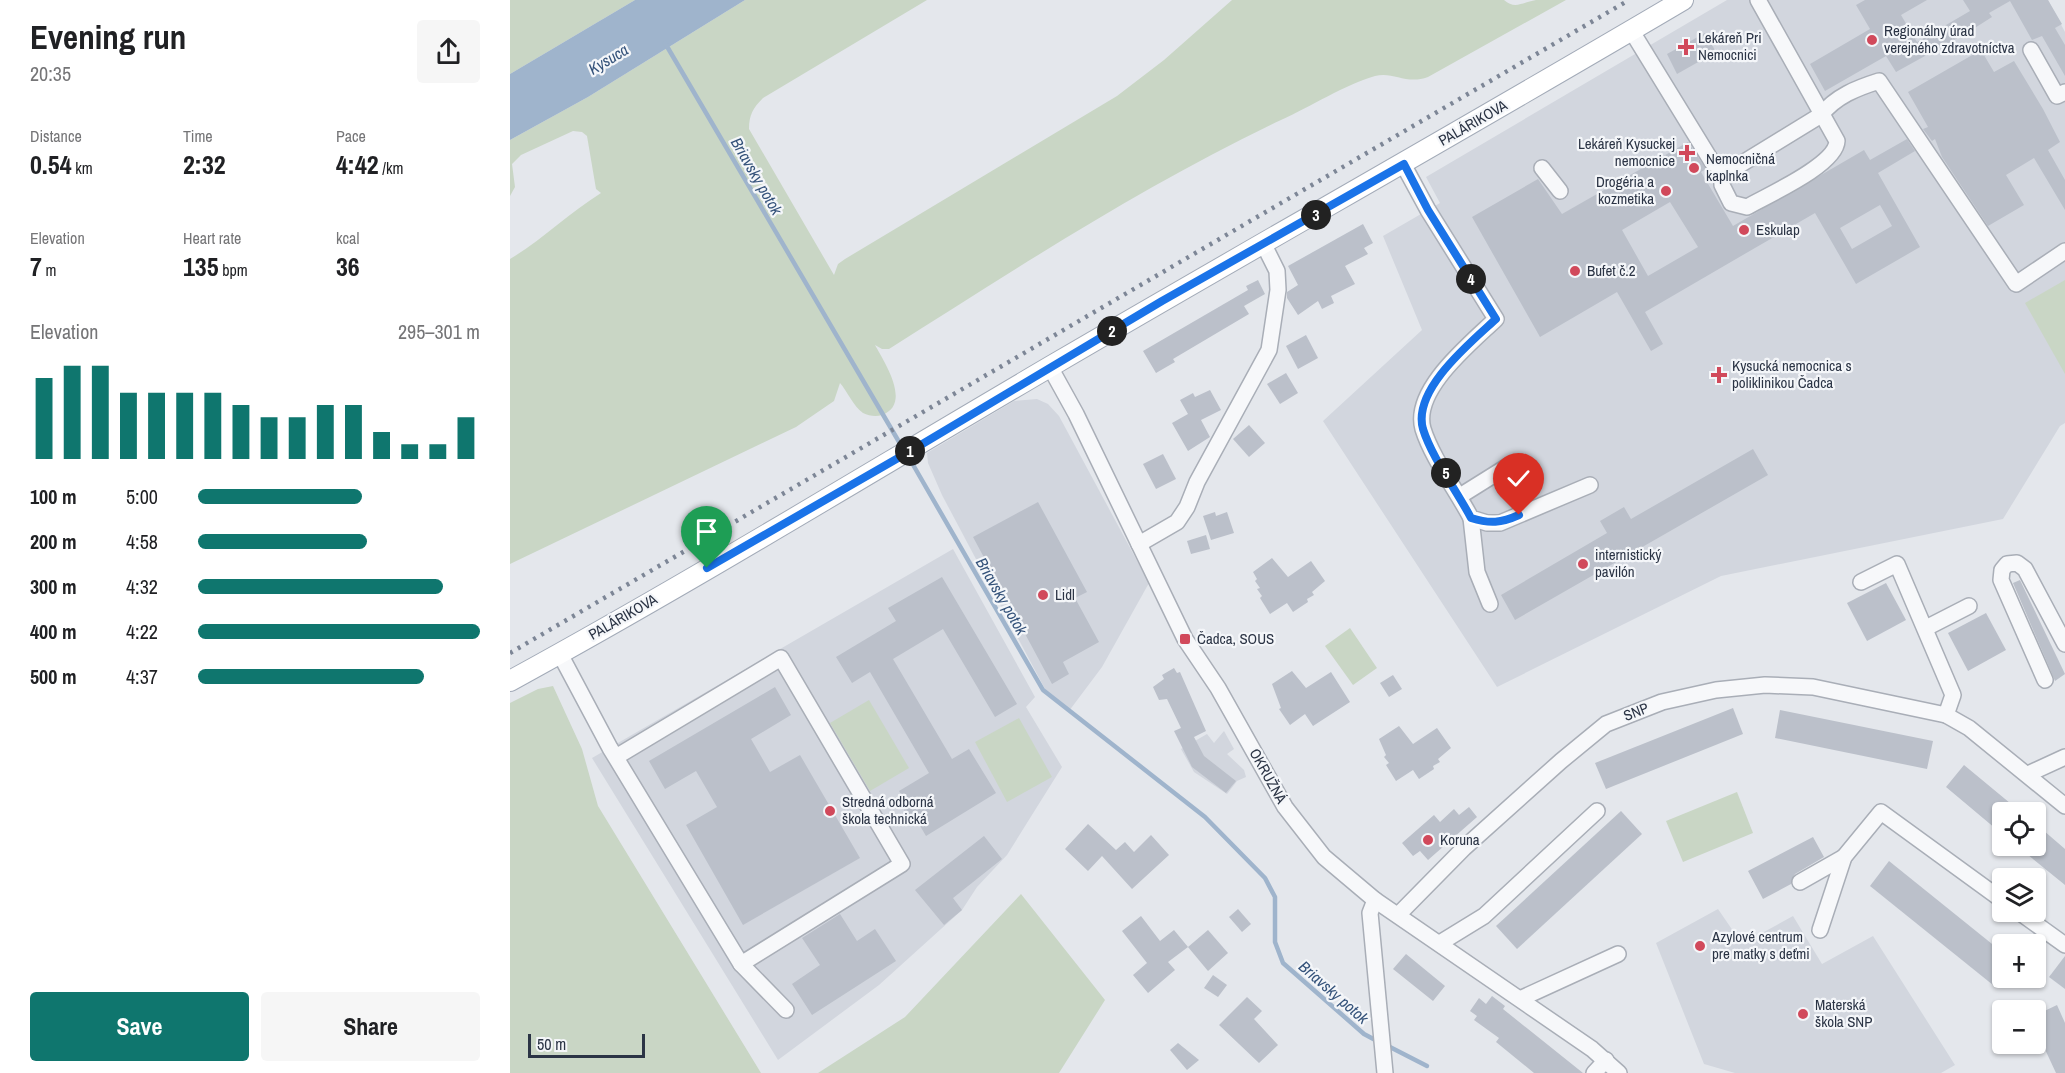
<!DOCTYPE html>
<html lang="en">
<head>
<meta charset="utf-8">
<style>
  body { margin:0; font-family:"Archivo Narrow",sans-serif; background:#f6f6f6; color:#202124; height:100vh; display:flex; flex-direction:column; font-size:22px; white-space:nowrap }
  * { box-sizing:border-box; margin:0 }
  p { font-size:20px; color:#757577 }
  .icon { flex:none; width:33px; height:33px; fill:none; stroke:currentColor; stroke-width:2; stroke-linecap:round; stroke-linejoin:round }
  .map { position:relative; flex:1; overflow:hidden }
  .details { display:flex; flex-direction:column; background:#fff; width:510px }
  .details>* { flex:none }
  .buttons { position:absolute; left:1482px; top:802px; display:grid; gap:12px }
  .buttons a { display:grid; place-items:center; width:54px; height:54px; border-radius:6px; background:#fff; box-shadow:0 2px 4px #0004; font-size:30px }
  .scale { position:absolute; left:18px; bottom:15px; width:117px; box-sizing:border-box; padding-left:6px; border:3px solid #2b3445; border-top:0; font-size:16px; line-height:21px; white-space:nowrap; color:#2b3445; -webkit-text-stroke:4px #f4f6f9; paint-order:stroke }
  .pin { position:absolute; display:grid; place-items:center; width:51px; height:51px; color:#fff; margin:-62px -26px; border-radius:50% 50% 50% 0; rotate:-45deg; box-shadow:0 0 6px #0007 }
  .pin .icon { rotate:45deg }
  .km { position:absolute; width:30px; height:30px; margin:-15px; border-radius:50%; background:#222; color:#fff; font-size:16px; line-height:30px; text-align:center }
  .round { display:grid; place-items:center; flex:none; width:63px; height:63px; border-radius:6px; background:#f6f6f6 }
  .overview { display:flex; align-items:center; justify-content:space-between; height:102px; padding:0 30px }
  h1 { font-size:33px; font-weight:700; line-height:45px }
  .metrics { display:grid; grid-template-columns:repeat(3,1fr); gap:9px; height:102px; padding:6px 30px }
  .metrics div { display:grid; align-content:center }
  .metrics b { font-size:26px; font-weight:700 }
  .metrics small { font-size:16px; font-weight:400 }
  .metrics p { font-size:16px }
  .chart { height:168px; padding:12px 30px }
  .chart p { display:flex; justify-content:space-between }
  .chart svg { width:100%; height:108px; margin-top:6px; stroke:#0f766e; stroke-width:6 }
  .button { display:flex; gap:12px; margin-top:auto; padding:12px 30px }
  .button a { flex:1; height:69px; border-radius:6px; background:#0f766e; color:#fff; font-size:24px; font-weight:700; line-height:69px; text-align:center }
  .button a+a { background:#f6f6f6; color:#202124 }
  ul { padding:0 30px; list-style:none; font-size:20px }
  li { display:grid; grid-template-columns:96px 72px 1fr; align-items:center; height:45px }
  li i { height:15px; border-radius:8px; background:#0f766e }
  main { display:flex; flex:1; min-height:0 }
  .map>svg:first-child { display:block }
  .built { fill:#d2d6de }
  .green { fill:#c9d6c5 }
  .water { fill:#9fb4cc }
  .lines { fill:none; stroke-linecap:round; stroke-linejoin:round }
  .stream { stroke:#9fb4cc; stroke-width:4.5 }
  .building { fill:#bbc0ca; fill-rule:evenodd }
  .minor-casing { stroke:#a9aeb7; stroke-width:18 }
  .major-casing { stroke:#a3abb8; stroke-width:22 }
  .minor { stroke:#f7f8fa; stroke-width:15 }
  .major { stroke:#fff; stroke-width:20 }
  .rail { stroke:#7d8696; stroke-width:4.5; stroke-dasharray:3 6; stroke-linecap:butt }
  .route-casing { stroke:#fff; stroke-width:12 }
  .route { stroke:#1a73e8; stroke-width:8 }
  .poi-dot { fill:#d1495b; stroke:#f4f6f9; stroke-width:2 }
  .labels { text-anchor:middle; stroke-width:4.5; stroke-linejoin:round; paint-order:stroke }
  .poi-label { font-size:15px; fill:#2b3445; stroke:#f4f6f9; text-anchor:start }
  .street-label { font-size:15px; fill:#2b3445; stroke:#f4f6f9 }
  .water-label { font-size:16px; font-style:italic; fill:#34527a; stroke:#f4f6f9 }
</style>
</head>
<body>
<main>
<section class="details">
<div class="overview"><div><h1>Evening run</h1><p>20:35</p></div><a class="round"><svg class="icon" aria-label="share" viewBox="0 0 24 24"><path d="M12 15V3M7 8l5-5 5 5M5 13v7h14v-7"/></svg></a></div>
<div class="metrics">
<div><p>Distance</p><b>0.54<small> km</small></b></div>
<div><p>Time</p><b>2:32</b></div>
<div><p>Pace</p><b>4:42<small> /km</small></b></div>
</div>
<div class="metrics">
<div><p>Elevation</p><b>7<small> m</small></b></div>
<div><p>Heart rate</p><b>135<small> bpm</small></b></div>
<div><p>kcal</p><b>36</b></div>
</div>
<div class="chart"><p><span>Elevation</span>295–301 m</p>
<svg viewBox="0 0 160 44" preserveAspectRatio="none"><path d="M5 44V11M15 44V6M25 44V6M35 44V17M45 44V17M55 44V17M65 44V17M75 44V22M85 44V27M95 44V27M105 44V22M115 44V22M125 44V33M135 44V38M145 44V38M155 44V27"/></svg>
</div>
<ul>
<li><b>100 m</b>5:00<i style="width:58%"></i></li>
<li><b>200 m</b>4:58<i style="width:60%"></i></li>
<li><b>300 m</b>4:32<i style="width:87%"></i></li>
<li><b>400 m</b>4:22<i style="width:100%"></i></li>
<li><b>500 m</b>4:37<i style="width:80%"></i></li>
</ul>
<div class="button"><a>Save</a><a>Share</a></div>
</section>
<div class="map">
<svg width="1555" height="1073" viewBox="0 0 1555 1073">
  <rect width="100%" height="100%" fill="#e4e7ec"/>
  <g class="built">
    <polygon points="1217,0 1538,0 1555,32 1555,423 1550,426 1493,519 1211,576 987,687 813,421 912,330 873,236 930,203 916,177"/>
    <polygon points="527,399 538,404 549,416 639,583 592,667 559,711 535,689 432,495 418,463 417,453 504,401"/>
    <polygon points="443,549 525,697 516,707 552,767 497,855 467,887 452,910 369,985 268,1060 82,758"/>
    <polygon points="714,731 724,749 717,754 734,770 736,777 727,781 717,794 684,772 671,749 697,734 704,743"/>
    <polygon points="1208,909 1232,944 1283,916 1312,964 1363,936 1445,1065 1431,1073 1225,1073 1194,1064 1146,943"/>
  </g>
  <g class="green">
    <polygon points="0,0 125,0 0,74"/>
    <path d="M 235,0 L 417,0 L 253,98 C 243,108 239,115 239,129 L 324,275 L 328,264 L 335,259 L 607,96 L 654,60 L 722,0 L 994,0 C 1005,10 1013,2 1026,0 C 1035,0 1046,0 1056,0 L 918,77 C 896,85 883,71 865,76 C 836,84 800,107 771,120 C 634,185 507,268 379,349 L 372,349 L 365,345 C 373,360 403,404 372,415 C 366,417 359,416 353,413 C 344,407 337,391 330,383 L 324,401 L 286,427 L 0,564 L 0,259 C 32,240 59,213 91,193 L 86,189 L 77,136 L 72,132 L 63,131 L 11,155 L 2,164 L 5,187 L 0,196 L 0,140 L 78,97 Z"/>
    <polygon points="1555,280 1555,374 1515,303"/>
    <polygon points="840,628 867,668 843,685 815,646"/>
    <polygon points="43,686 72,749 88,806 251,1073 0,1073 0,703 28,689"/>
    <polygon points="359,700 399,768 360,791 320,723"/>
    <polygon points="509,718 542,777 497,802 465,742"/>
    <polygon points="1227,792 1243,833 1173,862 1156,821"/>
    <polygon points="511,894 595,1000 549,1073 308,1073 395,1017"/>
  </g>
  <polygon class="water" points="125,0 235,0 78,97 0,140 0,74"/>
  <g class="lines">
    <g class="stream">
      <polyline points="155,43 392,447"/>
      <polyline points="398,456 533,690 695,817 755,878 765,897 765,942 773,963 854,1034 869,1042"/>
      <polyline points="876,1045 917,1066"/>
    </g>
  </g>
  <g class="building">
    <polygon points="1355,0 1417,0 1391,15 1407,42 1460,11 1453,0 1538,0 1552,24 1545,28 1555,45 1555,76 1532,36 1522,40 1500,1 1479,13 1482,17 1460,31 1386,72 1376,56 1315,91 1300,64 1360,29 1346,5"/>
    <polygon points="1195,33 1206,52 1167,74 1157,54"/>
    <polygon points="1471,50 1484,72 1504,61 1533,109 1550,142 1538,150 1555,180 1555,210 1524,158 1496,175 1514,205 1478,226 1432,157 1425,139 1422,141 1413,129 1418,127 1398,92"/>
    <path d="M 1397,139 L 1405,151 L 1368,173 L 1410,247 L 1346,284 L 1305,213 L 1135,312 L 1153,344 L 1141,351 L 1107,292 L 1030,337 L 962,217 L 1028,179 L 1052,214 L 1178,142 L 1196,169 L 1191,172 L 1223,226 L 1354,150 L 1360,160 ZM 1160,202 L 1188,247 L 1138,276 L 1112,230 ZM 1370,205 L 1382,226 L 1342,249 L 1330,228 Z"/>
    <polygon points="853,224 863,243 854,248 858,254 835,266 845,284 821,296 824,303 812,309 808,301 788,315 777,298 777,292 788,285 778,266"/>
    <polygon points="748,280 755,294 734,306 739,314 663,359 665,362 646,373 633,351 738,290 736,286"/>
    <polygon points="796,335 808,358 788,369 776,346"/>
    <polygon points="776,373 788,393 770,404 757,384"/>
    <polygon points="700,390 711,410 691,420 700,437 678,451 662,423 678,414 670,400 683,393 685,397"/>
    <polygon points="739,425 755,443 739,457 723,439"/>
    <polygon points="1243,449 1258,475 1005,620 991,595 1097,533 1090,521 1114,507 1121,519"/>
    <polygon points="653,454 666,479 646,489 633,464"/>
    <polygon points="528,502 577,592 565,598 589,642 553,662 559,674 542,684 463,537"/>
    <polygon points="705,512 706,516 717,512 724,533 701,540 693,516"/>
    <polygon points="696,535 700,549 681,554 677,541"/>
    <polygon points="762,558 778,577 801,561 815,581 802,592 804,595 797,599 798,602 783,612 777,603 760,614 750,598 752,596 747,589 750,588 745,581 747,579 743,572"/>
    <polygon points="432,577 507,704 485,717 433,629 383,659 442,759 459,749 486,793 416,836 406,819 402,822 392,807 397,804 389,791 419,773 360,672 342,683 326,657 386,621 378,608"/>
    <polygon points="1510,580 1555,674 1545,681 1503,583"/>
    <polygon points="1376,583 1396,620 1357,641 1337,603"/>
    <polygon points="1476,613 1496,650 1458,671 1438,633"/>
    <polygon points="664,668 667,673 670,672 696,731 684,737 694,756 726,781 716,793 682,767 664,731 671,728 657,699 649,700 643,687 654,679 652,675"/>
    <polygon points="782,671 796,688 821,672 840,702 803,726 795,714 780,725 769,709 771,708 762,684"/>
    <polygon points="883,675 892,689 879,697 870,683"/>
    <polygon points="265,687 281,715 241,739 260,772 290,755 350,858 233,925 176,825 207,807 186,771 155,789 139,761"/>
    <polygon points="1223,708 1233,734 1096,789 1085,763"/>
    <polygon points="1270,710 1423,741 1417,769 1265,738"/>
    <polygon points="889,726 903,744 927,728 941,748 928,759 930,762 923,766 924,769 909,779 903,770 886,781 876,765 879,763 874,757 876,755 869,739"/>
    <polygon points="1454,765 1512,813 1492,813 1492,834 1436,787"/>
    <polygon points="959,807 967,817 918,860 910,851 903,856 892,843 924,815 930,822 944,809 949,815"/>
    <polygon points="1111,811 1132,834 1007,949 986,926"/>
    <polygon points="578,824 606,850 615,842 624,852 641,835 659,855 622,889 592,856 578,871 555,849"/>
    <polygon points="1526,824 1555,849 1555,885 1507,846 1526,846"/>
    <polygon points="474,836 492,859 443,898 452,910 434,925 405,890"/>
    <polygon points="1303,837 1314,857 1285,874 1281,884 1253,899 1238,871"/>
    <polygon points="1379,861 1492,952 1492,973 1483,985 1360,886"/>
    <polygon points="728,909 741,924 732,932 719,917"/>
    <polygon points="330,914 347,941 365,929 386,961 302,1015 282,984 310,965 292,938"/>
    <polygon points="631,916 650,941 664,930 678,947 658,962 665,970 638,993 623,975 637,963 612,931"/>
    <polygon points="698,930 718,953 698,971 678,947"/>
    <polygon points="896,954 935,986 923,1001 883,969"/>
    <polygon points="1555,956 1555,989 1539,977"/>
    <polygon points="703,975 717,985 708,997 694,988"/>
    <polygon points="982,996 995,1006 993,1009 1073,1073 1024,1073 986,1042 989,1038 964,1020 967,1016 960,1011 969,998 976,1004"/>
    <polygon points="737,997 752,1011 744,1019 768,1045 749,1063 709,1025"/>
    <polygon points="1547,1005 1555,1023 1555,1073 1546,1073 1526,1030 1526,1015"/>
    <polygon points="668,1043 689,1060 677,1070 660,1050"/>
  </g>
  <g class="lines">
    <g class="minor-casing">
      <g id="minor">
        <path d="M 1121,30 L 1202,162 L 1212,169 L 1212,185 L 1221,203 L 1237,207 C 1258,195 1326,165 1327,141 L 1248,0"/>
        <polyline points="1521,50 1547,96 1555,92"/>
        <path d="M 893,164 L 918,210 L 986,319 C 960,344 902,390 913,429 C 922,458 947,491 961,518 L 977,523 L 990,523 L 1080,485"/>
        <polyline points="1032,168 1050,191"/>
        <path d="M 1212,169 L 1223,169 L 1311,115 C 1326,96 1347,88 1369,81 L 1506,284 L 1555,251"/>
        <polyline points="540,367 566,414 675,639 708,688 775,807 814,857 865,900 1082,1049 1109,1073"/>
        <polyline points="950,496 998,466"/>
        <polyline points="961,518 967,572 980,604"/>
        <polyline points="629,544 667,522 677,507 687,482 759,350 768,290 767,271 754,245"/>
        <polyline points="1351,582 1387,564 1443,695 1436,715"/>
        <polyline points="1416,628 1459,606"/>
        <polyline points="50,654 100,748 231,964 392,864 271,658 106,757"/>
        <polyline points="1535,680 1491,580 1492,570 1497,564 1507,563 1515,569 1555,644"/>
        <polyline points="1518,774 1555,757"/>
        <polyline points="1290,882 1334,857"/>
        <polyline points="865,900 860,913 875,1073"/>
        <polyline points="1509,912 1555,945"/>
        <polyline points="888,915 954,848 1051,761 1096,724 1152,702 1206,690 1255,685 1303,687 1436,715 1459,728 1555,806"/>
        <polyline points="1310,930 1334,857 1371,812 1492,900"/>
        <polyline points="930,943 974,916 1087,811"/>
        <polyline points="231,964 276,1010"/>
        <polyline points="1012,998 1108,954"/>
        <polyline points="1084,1073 1096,1060"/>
      </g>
    </g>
    <g class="major-casing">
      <path id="major" d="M 0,681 C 185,580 365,469 548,362 C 755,241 965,123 1173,0"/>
    </g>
    <use href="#minor" class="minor"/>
    <use href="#major" class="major"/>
    <polyline class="rail" points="0,653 1119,0"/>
  </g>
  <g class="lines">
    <g class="route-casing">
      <path id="route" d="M 197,568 L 409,446 L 652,301 L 894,164 L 918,210 L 986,319 C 960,343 902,390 913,429 C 922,458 947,491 961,518 C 980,524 991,523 1009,515"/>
    </g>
    <use href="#route" class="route"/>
  </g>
  <g class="poi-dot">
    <circle cx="1362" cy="40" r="6"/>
    <path d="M1173 38h6v6h6v6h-6v6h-6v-6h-6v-6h6z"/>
    <path d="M1174 144h6v6h6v6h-6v6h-6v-6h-6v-6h6z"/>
    <circle cx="1184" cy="168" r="6"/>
    <circle cx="1156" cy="191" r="6"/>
    <circle cx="1234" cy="230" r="6"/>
    <circle cx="1065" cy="271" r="6"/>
    <path d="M1206 366h6v6h6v6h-6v6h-6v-6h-6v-6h6z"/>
    <circle cx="1073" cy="564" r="6"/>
    <circle cx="533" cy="595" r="6"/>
    <rect x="669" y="633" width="12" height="12" rx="3"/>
    <circle cx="320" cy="811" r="6"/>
    <circle cx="918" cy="840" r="6"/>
    <circle cx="1190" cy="946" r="6"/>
    <circle cx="1293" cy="1014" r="6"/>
  </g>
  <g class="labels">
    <g class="poi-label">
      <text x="1374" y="36">Regionálny úrad<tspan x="1374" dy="17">verejného zdravotníctva</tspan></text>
      <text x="1188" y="43">Lekáreň Pri<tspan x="1188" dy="17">Nemocnici</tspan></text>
      <text x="1165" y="149" text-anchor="end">Lekáreň Kysuckej<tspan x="1165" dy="17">nemocnice</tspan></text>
      <text x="1196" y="164">Nemocničná<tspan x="1196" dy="17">kaplnka</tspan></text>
      <text x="1144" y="187" text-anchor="end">Drogéria a<tspan x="1144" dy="17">kozmetika</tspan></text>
      <text x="1246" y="235">Eskulap</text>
      <text x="1077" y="276">Bufet č.2</text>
      <text x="1222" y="371">Kysucká nemocnica s<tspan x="1222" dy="17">poliklinikou Čadca</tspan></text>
      <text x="1085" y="560">internistický<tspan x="1085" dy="17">pavilón</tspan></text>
      <text x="545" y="600">Lidl</text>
      <text x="687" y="644">Čadca, SOUS</text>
      <text x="332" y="807">Stredná odborná<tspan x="332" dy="17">škola technická</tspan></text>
      <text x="930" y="845">Koruna</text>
      <text x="1202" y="942">Azylové centrum<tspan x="1202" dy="17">pre matky s deťmi</tspan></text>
      <text x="1305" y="1010">Materská<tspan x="1305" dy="17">škola SNP</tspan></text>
    </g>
    <g class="street-label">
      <text transform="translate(963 123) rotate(-30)" y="5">PALÁRIKOVA</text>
      <text transform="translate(113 617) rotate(-30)" y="5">PALÁRIKOVA</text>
      <text transform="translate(1126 712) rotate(-21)" y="5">SNP</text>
      <text transform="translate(758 776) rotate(61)" y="5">OKRUŽNÁ</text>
    </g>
    <g class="water-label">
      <text transform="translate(98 59) rotate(-31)" y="6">Kysuca</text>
      <text transform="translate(247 176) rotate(60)" y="6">Briavsky potok</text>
      <text transform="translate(492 596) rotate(60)" y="6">Briavsky potok</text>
      <text transform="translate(824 992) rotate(41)" y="6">Briavsky potok</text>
    </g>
  </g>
</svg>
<div class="buttons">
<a><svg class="icon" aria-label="locate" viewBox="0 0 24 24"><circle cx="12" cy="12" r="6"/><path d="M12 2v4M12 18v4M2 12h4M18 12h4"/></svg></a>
<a><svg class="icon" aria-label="layers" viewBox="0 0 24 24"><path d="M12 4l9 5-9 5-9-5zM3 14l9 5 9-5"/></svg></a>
<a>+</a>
<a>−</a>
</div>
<div class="scale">50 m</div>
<div class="pin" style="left:197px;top:568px;background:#1e9e55"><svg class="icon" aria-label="arrive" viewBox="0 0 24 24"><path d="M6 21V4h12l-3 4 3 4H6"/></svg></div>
<div class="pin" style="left:1009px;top:515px;background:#d93025"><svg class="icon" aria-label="check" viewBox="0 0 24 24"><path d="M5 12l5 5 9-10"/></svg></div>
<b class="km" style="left:400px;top:451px">1</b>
<b class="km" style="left:602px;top:331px">2</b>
<b class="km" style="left:806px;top:215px">3</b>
<b class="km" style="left:961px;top:279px">4</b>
<b class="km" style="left:936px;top:473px">5</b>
</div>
</main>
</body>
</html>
